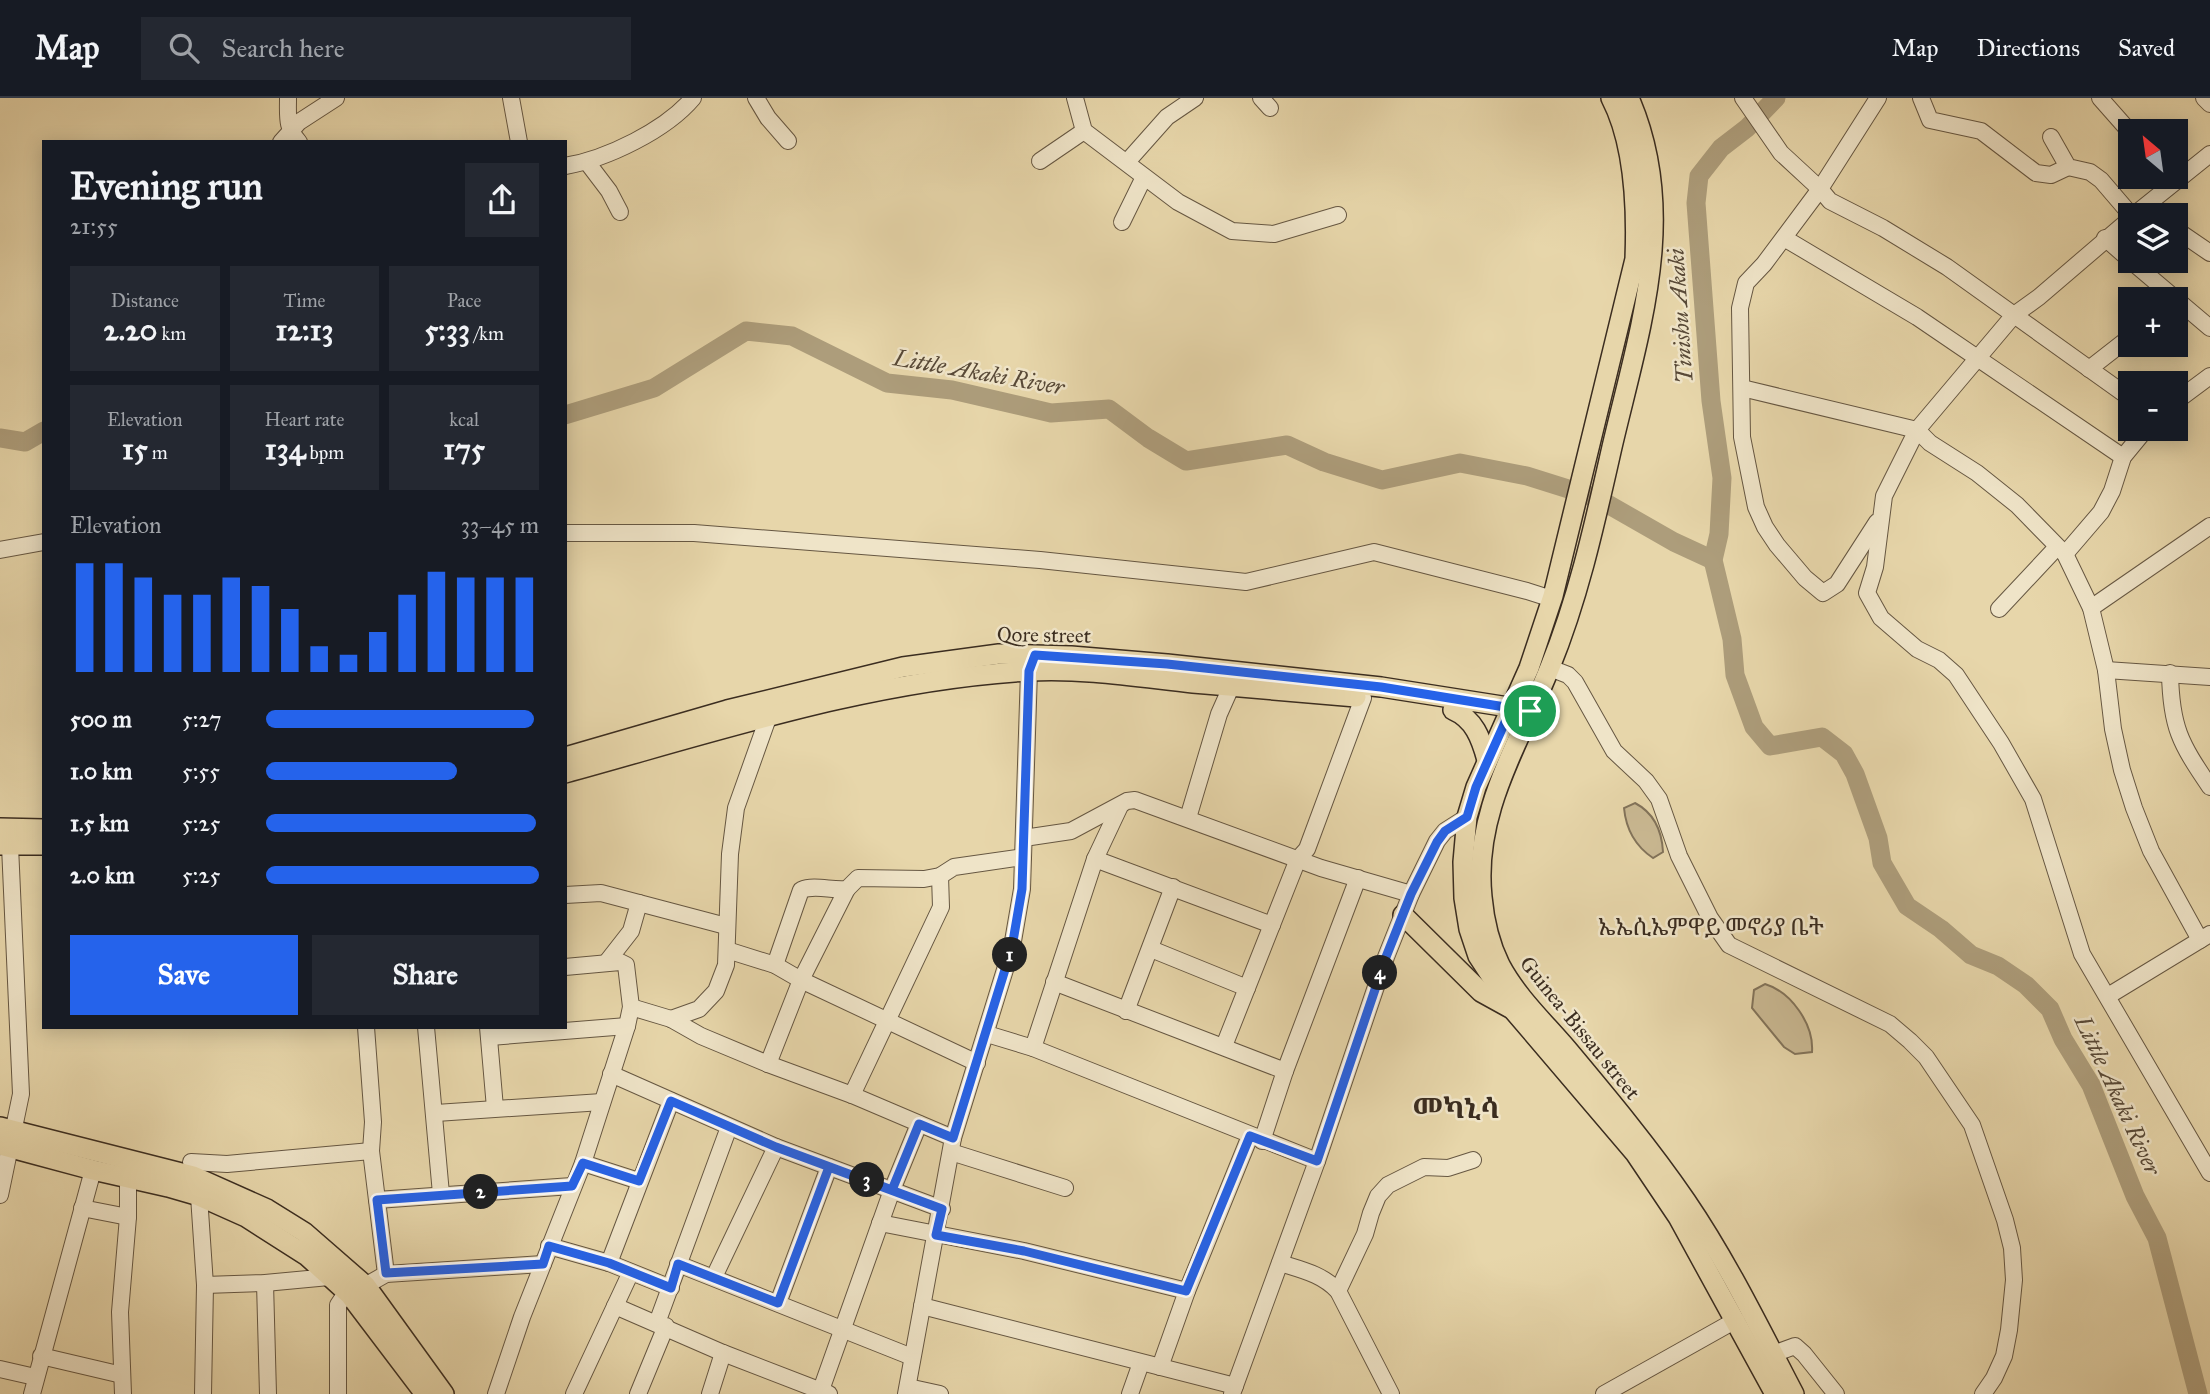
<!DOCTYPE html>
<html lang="en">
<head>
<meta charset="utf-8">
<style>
  body { margin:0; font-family:"IM FELL Great Primer","Noto Serif Ethiopic",serif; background:#242831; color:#f1f3f6; height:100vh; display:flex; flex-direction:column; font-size:26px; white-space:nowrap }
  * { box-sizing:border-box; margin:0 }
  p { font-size:23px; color:#9ea1a6 }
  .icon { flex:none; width:38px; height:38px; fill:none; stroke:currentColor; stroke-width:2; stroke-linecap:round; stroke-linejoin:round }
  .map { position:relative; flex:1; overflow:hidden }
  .panel { position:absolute; left:42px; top:42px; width:525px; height:889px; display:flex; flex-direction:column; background:#171b24; border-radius:0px; box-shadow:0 4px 18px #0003 }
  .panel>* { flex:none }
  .needle { width:46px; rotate:331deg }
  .tools { position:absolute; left:2118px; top:21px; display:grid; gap:14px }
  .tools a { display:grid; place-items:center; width:70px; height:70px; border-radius:0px; background:#171b24; box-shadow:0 4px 18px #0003; font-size:35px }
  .pin { position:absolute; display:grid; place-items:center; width:60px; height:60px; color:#fff; margin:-30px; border:4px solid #fff; border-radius:50%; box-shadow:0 2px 7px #0007 }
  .km { position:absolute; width:35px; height:35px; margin:-18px; border-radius:50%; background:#222; color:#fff; font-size:19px; line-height:35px; text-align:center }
  .round { display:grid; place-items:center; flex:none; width:74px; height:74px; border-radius:0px; background:#242831 }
  .headline { display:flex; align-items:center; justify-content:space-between; height:119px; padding:0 28px }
  h1 { font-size:38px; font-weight:800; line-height:52px }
  .metrics { display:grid; grid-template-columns:repeat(3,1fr); gap:10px; height:119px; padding:7px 28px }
  .metrics div { display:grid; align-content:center; border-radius:0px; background:#242831; text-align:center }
  .metrics b { font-size:30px; font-weight:800 }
  .metrics small { font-size:19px; font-weight:400 }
  .metrics p { font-size:19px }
  .chart { height:196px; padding:14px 28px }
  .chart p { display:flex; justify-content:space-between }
  .chart svg { width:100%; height:126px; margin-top:7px; stroke:#2563eb; stroke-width:6 }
  .action { display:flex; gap:14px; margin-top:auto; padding:14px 28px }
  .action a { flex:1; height:80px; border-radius:0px; background:#2563eb; color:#fff; font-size:28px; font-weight:800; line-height:80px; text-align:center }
  .action a+a { background:#242831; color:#f1f3f6 }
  ul { padding:0 28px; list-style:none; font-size:23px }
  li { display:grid; grid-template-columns:112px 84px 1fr; align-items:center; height:52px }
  li i { height:18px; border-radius:9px; background:#2563eb }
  header { display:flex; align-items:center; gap:42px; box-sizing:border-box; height:98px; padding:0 35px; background:#171b24; border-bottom:2px solid #363941 }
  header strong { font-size:33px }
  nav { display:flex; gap:38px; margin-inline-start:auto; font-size:24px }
  .search { width:490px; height:63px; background:#242831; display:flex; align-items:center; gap:18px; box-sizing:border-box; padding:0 24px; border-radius:0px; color:#9ea1a6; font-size:26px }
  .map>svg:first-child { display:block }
  .green { fill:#cab993; stroke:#82735a; stroke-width:2 }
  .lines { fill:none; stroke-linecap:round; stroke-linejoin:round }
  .river { stroke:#ad9d7b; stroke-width:19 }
  .minor-casing { stroke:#665742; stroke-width:18 }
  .major-casing { stroke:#3b2d20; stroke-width:22 }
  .minor { stroke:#efe4c8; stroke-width:16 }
  .major { stroke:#e7d6aa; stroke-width:19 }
  .route-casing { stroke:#fff; stroke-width:14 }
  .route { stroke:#2563eb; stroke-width:9 }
  .labels { text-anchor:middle; stroke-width:5; stroke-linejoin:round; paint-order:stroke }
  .street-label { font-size:21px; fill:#3b2d20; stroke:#efe4c8 }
  .water-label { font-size:23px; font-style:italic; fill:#584937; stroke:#efe4c8 }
  .neighbourhood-label { font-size:23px; fill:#3b2d20; stroke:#efe4c8 }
  .district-label { font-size:28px; font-weight:bold; fill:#3b2d20; stroke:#efe4c8 }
</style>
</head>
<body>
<header>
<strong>Map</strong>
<div class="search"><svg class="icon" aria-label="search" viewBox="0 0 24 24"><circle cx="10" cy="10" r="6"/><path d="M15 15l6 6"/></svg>Search here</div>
<nav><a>Map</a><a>Directions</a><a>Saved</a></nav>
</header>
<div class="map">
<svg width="2210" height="1296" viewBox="0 0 2210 1296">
  <rect width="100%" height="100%" fill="#e7d6aa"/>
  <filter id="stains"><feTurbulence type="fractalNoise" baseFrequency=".00286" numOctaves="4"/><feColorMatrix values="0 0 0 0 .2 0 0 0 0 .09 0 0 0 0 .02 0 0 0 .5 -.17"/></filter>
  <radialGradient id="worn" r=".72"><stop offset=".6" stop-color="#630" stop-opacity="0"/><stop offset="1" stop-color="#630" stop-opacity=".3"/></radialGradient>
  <g class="green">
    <path d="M 1635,705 C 1654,715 1662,734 1663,754 L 1653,760 C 1635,748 1626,731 1624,710 Z"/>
    <path d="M 1765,886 C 1791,894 1814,926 1812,954 L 1795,956 L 1784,949 L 1752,910 L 1754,892 Z"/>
  </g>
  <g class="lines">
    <g class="river">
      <polyline points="1776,0 1747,30 1721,50 1699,78 1696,105 1711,303 1722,380 1719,436 1713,462 1732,541 1735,577 1754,629 1770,648 1822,639 1844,656 1855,676 1878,740 1882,765 1907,808 1941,831 1971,857 1998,868 2026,887 2050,911 2063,941 2091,987 2135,1098 2157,1140 2198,1296"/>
      <polyline points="565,317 654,290 746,233 792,238 887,285 952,292 1051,315 1109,311 1148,340 1186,363 1287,347 1324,364 1382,382 1460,365 1527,378 1597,400 1674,444 1713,462"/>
      <polyline points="0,340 25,344 44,333"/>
    </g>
    <g class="minor-casing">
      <g id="minor">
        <path d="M 288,0 C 288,19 286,30 299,44"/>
        <polyline points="511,0 519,44"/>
        <polyline points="756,0 768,20 788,43"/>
        <polyline points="1075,0 1084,33 1178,104 1232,133 1274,136 1338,117"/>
        <polyline points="1261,0 1270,10"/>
        <polyline points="1743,0 1781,55 1820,91 1830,103 1883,130 1947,169 2130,300"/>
        <polyline points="1921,0 1930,22 1981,33 2036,75 2051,77 2068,69"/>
        <polyline points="2100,0 2130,34"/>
        <polyline points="2204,0 2210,6"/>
        <polyline points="2051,39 2068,69 2090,74 2101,82 2131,117"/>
        <polyline points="281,44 299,24 336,0"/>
        <polyline points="1040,63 1084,33"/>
        <polyline points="587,64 609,93 620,114"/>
        <polyline points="1127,64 1167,19 1195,0"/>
        <path d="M 565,68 C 607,61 666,32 693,0"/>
        <polyline points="2134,117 2210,56"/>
        <polyline points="2130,121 2039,199 2014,217 1917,332 1884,398 1875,469 1867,495 1881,520 1917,551 1939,562 1956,577 2001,645 2033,701 2082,856 2210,1075"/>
        <polyline points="1122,124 1144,79"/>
        <polyline points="2175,131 2210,155"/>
        <polyline points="1784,140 1917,219 2123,359"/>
        <polyline points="2105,140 2130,162"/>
        <polyline points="2131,163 2210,230"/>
        <polyline points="2089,271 2130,239"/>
        <polyline points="1742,290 1917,332 1930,345 1977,375 2017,407 2065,456 2091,510 2106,572 2113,631 2122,672 2134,710 2151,753 2200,842"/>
        <polyline points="2175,304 2210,278"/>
        <polyline points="1877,424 1837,486 1823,495 1805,480 1777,447 1765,429 1756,409 1742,339 1740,210 1746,185 1764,166 1820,91 1878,0"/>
        <polyline points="565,435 694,435 1040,462 1246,484 1374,454 1527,493 1552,501"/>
        <polyline points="0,452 44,444"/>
        <polyline points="2065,456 2101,414 2112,393 2123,359 2146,331"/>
        <polyline points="2091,510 2210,428"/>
        <polyline points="1999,511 2057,449"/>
        <polyline points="1550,570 1568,577 1575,584 1614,653 1646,683 1659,701 1679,758 1710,820 1729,847 1890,926 1910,943 1926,959 1972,1027 2005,1122 2012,1150 2014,1182 2009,1232 2004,1258 1994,1280 1983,1296"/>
        <polyline points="2106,572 2210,579"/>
        <path d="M 2170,575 C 2171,629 2180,645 2210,689"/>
        <polyline points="1188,720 1219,616 1231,589"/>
        <polyline points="1024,740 1071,733 1127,703 1135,702 1321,770 1411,796"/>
        <polyline points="1095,761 1272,827"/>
        <polyline points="565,797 601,795 726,828"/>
        <polyline points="1151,851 1247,890"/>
        <polyline points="727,852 775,867 801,882 977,965"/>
        <polyline points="606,865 631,833 639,805"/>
        <path d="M 775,867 L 801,792 C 815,786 832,793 847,791 L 858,780 L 924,781 L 940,778 L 954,769 L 1023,759"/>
        <polyline points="1054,884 1285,973"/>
        <polyline points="2108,898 2210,836"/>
        <polyline points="631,909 671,921 701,938 768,966 852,997 953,1040"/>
        <polyline points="1126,913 1173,789"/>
        <polyline points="671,921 699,911 716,893 726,867 730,756 736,710 768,620 767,611"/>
        <polyline points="366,929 373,1024 371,1053 386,1176"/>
        <polyline points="426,929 441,1096"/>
        <polyline points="488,929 495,1010"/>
        <polyline points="987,936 1033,950 1317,1063"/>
        <polyline points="490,939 627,928"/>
        <polyline points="1224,948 1298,761 1307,751 1363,600"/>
        <polyline points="1033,950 1095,761 1120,708"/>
        <polyline points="768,966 801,882 847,791"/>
        <polyline points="611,976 776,1049 942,1111"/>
        <polyline points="852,997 941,809 940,778"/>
        <polyline points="436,1015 602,1004"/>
        <polyline points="1262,1043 1285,973 1358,780"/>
        <polyline points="951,1054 1065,1090"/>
        <polyline points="191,1064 227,1066 371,1053"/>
        <polyline points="583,1065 639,1083"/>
        <polyline points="0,1097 21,996 10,748"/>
        <polyline points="199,1098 205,1187 203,1296"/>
        <polyline points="377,1102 572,1088"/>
        <polyline points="82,1110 128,1119"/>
        <polyline points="880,1125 1024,1153 1187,1193"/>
        <polyline points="549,1148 609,1165 671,1190"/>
        <polyline points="609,1165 671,1003"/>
        <path d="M 1280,1165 C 1302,1172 1322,1176 1338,1193 L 1391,1296"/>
        <polyline points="678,1166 912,1259"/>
        <polyline points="714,1179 776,1049"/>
        <polyline points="265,1185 268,1296"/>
        <polyline points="205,1187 265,1185 329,1179"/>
        <polyline points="1338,1193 1365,1136 1371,1115 1378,1098 1388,1087 1424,1069 1448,1070 1473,1062"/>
        <polyline points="778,1205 829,1069"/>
        <polyline points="615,1208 723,1255 829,1296"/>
        <polyline points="922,1208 1235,1288"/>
        <polyline points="657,1225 729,1029"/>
        <polyline points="1773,1256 1795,1248 1804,1256 1836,1296"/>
        <polyline points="41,1258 122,1277"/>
        <polyline points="1160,1269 1187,1193 1250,1038"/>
        <polyline points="0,1271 35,1279"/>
        <polyline points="908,1289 940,1296"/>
        <polyline points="821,1292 892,1092 919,1026"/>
        <polyline points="32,1296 93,1072"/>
        <polyline points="123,1296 120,1214 128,1119 128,1079"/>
        <polyline points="338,1296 338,1207 342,1201 386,1176 543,1166"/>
        <polyline points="496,1296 522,1219 583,1065 627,928 631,909 626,867 620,864 565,869"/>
        <polyline points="574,1296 630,1176"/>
        <polyline points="638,1296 666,1228"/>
        <polyline points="710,1296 723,1255"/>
        <polyline points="906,1296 953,1040 1012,849 1022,791 1029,573 1033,564"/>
        <polyline points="1130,1296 1141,1265"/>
        <polyline points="1232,1296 1317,1063 1386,859 1411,796 1437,743 1445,733 1467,719"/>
        <polyline points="1604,1296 1736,1222"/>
      </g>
    </g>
    <g class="major-casing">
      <g id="major">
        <path d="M 1611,0 C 1635,46 1637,110 1635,161 L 1553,498 L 1529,570 L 1476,689 L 1467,719 L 1463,764 L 1464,800 L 1469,831 L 1478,858 L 1514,913 L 1635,1055 L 1678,1119 L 1775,1296"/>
        <path d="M 1629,0 C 1680,116 1639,233 1612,349 C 1595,424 1579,498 1550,569 C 1520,645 1473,713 1482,799 C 1484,821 1490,847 1500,867 C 1517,899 1544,924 1567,951 C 1608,1000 1649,1049 1686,1103 C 1727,1163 1760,1231 1794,1296"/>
        <path d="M 1453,612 C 1474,621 1481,640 1487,662"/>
        <polyline points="565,659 727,612 903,569 999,556 1071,558 1167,566 1381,589 1521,611"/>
        <path d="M 565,675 C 718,633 870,582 1029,573 C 1084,570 1138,579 1193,585 C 1247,590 1301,594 1356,599"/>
        <polyline points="0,730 44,731"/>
        <polyline points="0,747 44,747"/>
        <polyline points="1403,817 1481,894 1510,910"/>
        <polyline points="0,1029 193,1078 267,1111 304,1134 366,1188 444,1296"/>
        <polyline points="0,1047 93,1072 168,1089 199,1098 246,1119 307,1158 350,1197 425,1296"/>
      </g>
    </g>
    <use href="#minor" class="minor"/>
    <use href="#major" class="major"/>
  </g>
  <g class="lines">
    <g class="route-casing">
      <polyline id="route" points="1530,613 1381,589 1167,566 1035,557 1029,573 1022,791 1012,849 953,1040 919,1026 892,1092 776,1049 671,1003 639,1083 583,1065 572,1088 377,1102 386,1175 543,1166 549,1148 609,1165 671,1190 678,1166 778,1205 829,1069 942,1111 936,1137 1024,1153 1186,1193 1250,1038 1317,1063 1386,859 1411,796 1437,744 1445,733 1467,719 1476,689 1506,622 1526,623 1530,613"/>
    </g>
    <use href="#route" class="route"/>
  </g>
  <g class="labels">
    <g class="street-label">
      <text transform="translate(1044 537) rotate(1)" y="7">Qore street</text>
      <text transform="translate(1580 930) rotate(51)" y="7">Guinea-Bissau street</text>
    </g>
    <g class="water-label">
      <text transform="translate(1680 218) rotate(-94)" y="8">Tinishu Akaki</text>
      <text transform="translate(979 274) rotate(10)" y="8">Little Akaki River</text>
      <text transform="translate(2118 997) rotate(65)" y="8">Little Akaki River</text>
    </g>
    <g class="neighbourhood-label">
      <text x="1711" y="837">ኤኤሲኤምዋይ መኖሪያ ቤት</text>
    </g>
    <g class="district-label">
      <text x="1456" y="1020">መካኒሳ</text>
    </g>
  </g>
  <rect width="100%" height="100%" filter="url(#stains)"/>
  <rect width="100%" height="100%" fill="url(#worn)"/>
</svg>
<div class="tools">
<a><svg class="needle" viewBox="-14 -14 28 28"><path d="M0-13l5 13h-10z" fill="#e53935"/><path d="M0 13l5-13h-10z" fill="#9ea1a6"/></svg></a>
<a><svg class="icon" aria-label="layers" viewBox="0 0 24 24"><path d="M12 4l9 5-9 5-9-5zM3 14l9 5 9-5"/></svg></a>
<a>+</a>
<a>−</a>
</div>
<div class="pin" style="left:1530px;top:613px;background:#1e9e55"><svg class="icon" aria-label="arrive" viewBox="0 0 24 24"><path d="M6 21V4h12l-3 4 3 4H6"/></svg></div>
<b class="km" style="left:1010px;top:857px">1</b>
<b class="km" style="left:481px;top:1094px">2</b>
<b class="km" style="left:867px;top:1082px">3</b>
<b class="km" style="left:1380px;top:875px">4</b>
<section class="panel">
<div class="headline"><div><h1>Evening run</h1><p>21:55</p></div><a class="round"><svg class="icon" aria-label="share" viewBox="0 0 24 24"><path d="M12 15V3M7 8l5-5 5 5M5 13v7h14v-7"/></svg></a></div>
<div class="metrics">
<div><p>Distance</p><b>2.20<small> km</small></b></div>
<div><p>Time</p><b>12:13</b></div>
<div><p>Pace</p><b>5:33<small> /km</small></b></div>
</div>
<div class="metrics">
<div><p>Elevation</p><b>15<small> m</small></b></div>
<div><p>Heart rate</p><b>134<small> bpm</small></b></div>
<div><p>kcal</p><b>175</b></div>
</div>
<div class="chart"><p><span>Elevation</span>33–45 m</p>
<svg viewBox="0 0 160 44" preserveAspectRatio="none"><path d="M5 44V6M15 44V6M25 44V11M35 44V17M45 44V17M55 44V11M65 44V14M75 44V22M85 44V35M95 44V38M105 44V30M115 44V17M125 44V9M135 44V11M145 44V11M155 44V11"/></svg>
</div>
<ul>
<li><b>500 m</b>5:27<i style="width:98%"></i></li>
<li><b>1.0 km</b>5:55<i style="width:70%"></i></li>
<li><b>1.5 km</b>5:25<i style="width:99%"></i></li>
<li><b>2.0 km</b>5:25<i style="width:100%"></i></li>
</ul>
<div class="action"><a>Save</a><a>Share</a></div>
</section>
</div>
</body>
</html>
